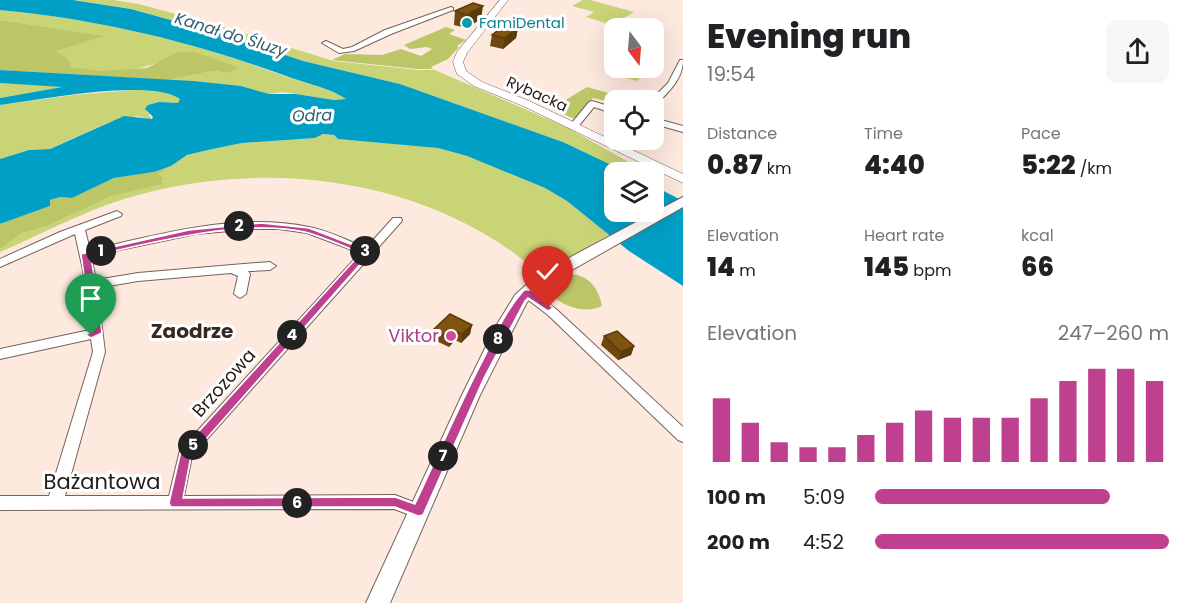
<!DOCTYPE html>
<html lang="en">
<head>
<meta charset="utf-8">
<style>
  body { margin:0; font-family:Poppins,sans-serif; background:#f6f6f6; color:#202124; height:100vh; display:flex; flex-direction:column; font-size:22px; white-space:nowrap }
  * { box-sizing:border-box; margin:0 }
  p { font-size:20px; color:#757577 }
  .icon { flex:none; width:33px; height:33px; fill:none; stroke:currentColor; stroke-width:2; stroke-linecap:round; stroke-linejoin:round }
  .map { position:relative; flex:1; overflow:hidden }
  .drawer { display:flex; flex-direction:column; background:#fff; width:510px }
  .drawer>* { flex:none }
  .needle { width:39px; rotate:164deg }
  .fabs { position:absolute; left:604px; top:18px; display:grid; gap:12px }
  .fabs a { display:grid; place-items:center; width:60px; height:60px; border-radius:12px; background:#fff; box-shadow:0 6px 24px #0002; font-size:30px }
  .pin { position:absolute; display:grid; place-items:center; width:51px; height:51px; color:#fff; margin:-62px -26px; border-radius:50% 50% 50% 0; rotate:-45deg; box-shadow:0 0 6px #0007 }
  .pin .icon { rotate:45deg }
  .km { position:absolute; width:30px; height:30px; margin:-15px; border-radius:50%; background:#222; color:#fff; font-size:16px; line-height:30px; text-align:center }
  .round { display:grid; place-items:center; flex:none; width:63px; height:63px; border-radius:12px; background:#f6f6f6 }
  .overview { display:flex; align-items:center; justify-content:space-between; height:102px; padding:0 24px }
  h1 { font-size:33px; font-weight:800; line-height:45px }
  .metrics { display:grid; grid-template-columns:repeat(3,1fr); gap:9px; height:102px; padding:6px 24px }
  .metrics div { display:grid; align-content:center }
  .metrics b { font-size:26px; font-weight:800 }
  .metrics small { font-size:16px; font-weight:400 }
  .metrics p { font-size:16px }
  .chart { height:168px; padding:12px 24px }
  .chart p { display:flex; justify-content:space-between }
  .chart svg { width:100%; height:108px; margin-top:6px; stroke:#be408e; stroke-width:6 }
  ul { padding:0 24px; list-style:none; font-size:20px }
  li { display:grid; grid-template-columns:96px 72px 1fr; align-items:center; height:45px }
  li i { height:15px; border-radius:8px; background:#be408e }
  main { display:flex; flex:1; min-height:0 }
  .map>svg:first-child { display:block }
  .green { fill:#c9d477 }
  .forest { fill:#bcc666 }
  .water { fill:#00a0c6 }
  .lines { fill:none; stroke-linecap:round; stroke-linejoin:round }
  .minor-casing { stroke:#75635a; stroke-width:2 }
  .tertiary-casing { stroke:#75635a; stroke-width:1 }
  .secondary-casing { stroke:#75635a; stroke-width:2 }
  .minor { fill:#fff; fill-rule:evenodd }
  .tertiary { fill:#fff; fill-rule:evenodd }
  .secondary { fill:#fff; fill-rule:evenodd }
  .wall { fill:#6e480e }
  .shaded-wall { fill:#5a3b0b }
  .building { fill:#805410; stroke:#5a3b0b; stroke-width:1.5 }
  .route { fill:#be408e; stroke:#fff; stroke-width:1.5 }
  .culture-dot { fill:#0f9aa8; stroke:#fff; stroke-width:2 }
  .hotel-dot { fill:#d1479c; stroke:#fff; stroke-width:2 }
  .labels { text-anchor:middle; stroke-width:6; stroke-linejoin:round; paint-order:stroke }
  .far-culture-label { font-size:15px; fill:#0d838f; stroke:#fff; text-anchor:start }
  .far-street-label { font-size:15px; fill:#221b18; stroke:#fff }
  .far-water-label { font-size:16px; font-style:italic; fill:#2d5f70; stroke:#fff }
  .hotel-label { font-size:18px; fill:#b23c85; stroke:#fff; text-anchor:end }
  .street-label { font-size:18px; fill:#221b18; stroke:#fff }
  .neighbourhood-label { font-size:20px; font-weight:bold; fill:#382821; stroke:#fff }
  .near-street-label { font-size:21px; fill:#221b18; stroke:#fff }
</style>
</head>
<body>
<main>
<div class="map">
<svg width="683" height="603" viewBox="0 0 683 603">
  <rect width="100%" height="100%" fill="#fee9df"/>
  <g class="green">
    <polygon points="75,0 113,0 139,4 242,32 231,37 132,9"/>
    <polygon points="583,0 590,0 634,12 612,25 586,17 594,12 572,6"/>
    <path d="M 0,10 C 96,19 191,41 281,75 C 302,82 327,88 346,99 L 334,100 L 283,92 L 269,94 L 241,86 L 167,80 L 214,71 L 230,73 L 177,52 C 151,71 104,77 73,67 C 66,65 60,56 55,51 L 102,36 L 0,20 Z"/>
    <polygon points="243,33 334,61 418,70 435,70 568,128 634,165 644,172 626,172 563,142 400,84 303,61 232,37"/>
    <polygon points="619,68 650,68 637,81 613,74"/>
    <polygon points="0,83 62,86 62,87 0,98"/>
    <polygon points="146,89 174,94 181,99 178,103 159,102 146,109 152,120 137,116 110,122 49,149 29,150 0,159 0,105 73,95"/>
    <path d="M 323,134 L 334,135 L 338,139 L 410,145 L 438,148 L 467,156 L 545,188 L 567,201 L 609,235 L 548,269 L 533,264 L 539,273 C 428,176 260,156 121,200 C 80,213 40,235 0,252 L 0,249 L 22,233 L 45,227 L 101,200 L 121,192 L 164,181 L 159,174 L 187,155 L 208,150 L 242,143 L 315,138 Z"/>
  </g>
  <g class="forest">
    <polygon points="0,20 104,36 56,51 68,59 71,67 100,71 147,68 177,52 195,52 238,67 230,73 214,71 167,80 0,70"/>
    <polygon points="446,27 455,30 449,34 466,40 457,46 459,47 448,59 431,67 433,69 417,69 332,60 345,54 382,55 401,49 421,56 432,49 427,47 410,49 404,45"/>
    <polygon points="587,87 619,96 611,102 593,98 575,119 551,109"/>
    <polygon points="171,166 159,174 163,178 162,184 111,196 45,227 22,233 0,249 0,224 50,206 50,200 60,197 72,198 114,178 154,172"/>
    <path d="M 568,274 C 590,274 599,290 602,306 C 587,314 564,307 553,296 L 558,293 L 557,286 L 561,281 L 559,279 Z"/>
  </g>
  <path class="water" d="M 0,0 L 73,0 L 131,9 L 232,37 L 303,61 L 400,84 L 563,142 L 626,172 L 615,172 L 615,212 L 654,212 L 654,186 L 683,201 L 683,286 L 629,251 L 567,201 L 545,188 L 467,156 L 438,148 L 338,139 L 334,135 L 323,134 L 315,138 L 242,143 L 208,150 L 187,155 L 171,166 L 154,172 L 114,178 L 72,198 L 60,197 L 50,200 L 50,206 L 0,224 L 0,159 L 29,150 L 50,149 L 124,116 L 152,119 L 153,117 L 145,109 L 148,105 L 159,102 L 178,103 L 180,99 C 151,78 39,100 0,105 L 0,98 L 62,87 L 0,83 L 0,70 L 193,81 L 241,86 L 269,94 L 296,94 L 334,100 L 346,99 C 330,88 304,83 286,76 C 193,42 98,19 0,10 Z"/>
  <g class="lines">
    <g class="minor-casing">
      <g id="minor">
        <polygon points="451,7 453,8 453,10 391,34 354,51 339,53 322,43 326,41 343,49 352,47 385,30"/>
        <path d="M 680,60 L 683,60 C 683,79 669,91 657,104 L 654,105 L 654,100 L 651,100 L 668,83 Z"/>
        <polygon points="592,101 615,108 615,114 594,107 577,128 571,128 571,124 589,102"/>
        <polygon points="654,118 683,126 683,132 654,124"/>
        <polygon points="625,140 634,140 626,152 620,152 618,150"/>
        <path d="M 117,211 L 122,214 L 121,216 L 85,230 L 90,250 C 161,234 236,212 309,227 C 329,231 347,240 366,248 L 393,218 L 401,218 L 402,220 L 401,222 L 192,456 L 184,496 L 395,495 L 424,506 L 426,511 L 424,516 L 418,518 L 394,509 L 0,510 L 0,496 L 49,496 L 93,352 L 91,339 L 0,359 L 0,349 L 90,330 L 83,270 L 75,234 L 0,267 L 0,259 L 60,232 ZM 252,229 L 279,229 L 307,233 L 360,253 L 180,450 L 169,496 L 65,496 L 105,352 L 97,288 L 138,281 L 231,273 L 238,276 L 234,294 L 240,298 L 246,294 L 250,274 L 248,271 L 270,270 L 276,266 L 270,262 L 232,265 L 138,273 L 96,280 L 91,256 L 196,234 Z"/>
        <polygon points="527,289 556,309 683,427 683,442 678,440 548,315 523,296 521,293 523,290"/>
      </g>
    </g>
    <g class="tertiary-casing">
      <polygon id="tertiary" points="500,0 508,0 467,53 463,62 466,71 482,82 529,101 683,174 683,183 521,105 474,86 457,74 453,62 457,52"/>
    </g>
    <g class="secondary-casing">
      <polygon id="secondary" points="683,197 683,207 549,283 527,302 480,395 390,603 366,603 462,395 496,326 515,295 537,275"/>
    </g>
    <use href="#minor" class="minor"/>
    <use href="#tertiary" class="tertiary"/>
    <use href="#secondary" class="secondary"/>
  </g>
  <g class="wall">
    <polygon points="455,11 481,19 466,28 454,25"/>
    <polygon points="518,28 516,38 503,49 490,46 492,35"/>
    <polygon points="472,325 470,334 461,343 455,340 449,347 432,339 433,330"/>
    <polygon points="604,336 634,346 631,355 618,360 601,345"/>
  </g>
  <g class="shaded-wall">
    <polygon points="483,6 481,19 466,28 467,15"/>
    <polygon points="518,28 516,38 503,49 505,38"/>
    <polygon points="472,325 470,334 461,343 462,334"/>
    <polygon points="457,332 455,340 449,347 450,338"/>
    <polygon points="634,346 631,355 618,360 621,352"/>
  </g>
  <g class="building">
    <polygon points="473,3 483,6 467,15 455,11"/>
    <polygon points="505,25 518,28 505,38 492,35"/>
    <polygon points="450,314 472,325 462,334 457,332 450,338 433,330"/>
    <polygon points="617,331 634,346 621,352 604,336"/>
  </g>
  <path class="route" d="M 261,223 L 309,228 L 371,252 L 191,456 L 183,498 L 395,497 L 415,504 C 438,455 459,406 484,358 C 495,335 506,310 524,290 L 531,290 L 553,308 L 548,311 L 528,298 L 525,301 L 484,378 L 423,515 L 418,516 L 395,507 L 171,507 L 169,503 L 181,451 L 361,253 C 343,246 324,237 305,232 C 242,218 153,243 91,256 L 102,333 L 91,338 L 86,335 L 92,331 L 81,254 L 189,230 Z"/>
  <circle class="culture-dot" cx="467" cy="23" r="6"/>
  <circle class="hotel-dot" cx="451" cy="336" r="6"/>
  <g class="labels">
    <g class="far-culture-label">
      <text x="479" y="28">FamiDental</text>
    </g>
    <g class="far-street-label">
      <text transform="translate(537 94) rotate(24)" y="5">Rybacka</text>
    </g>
    <g class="far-water-label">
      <text transform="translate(231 34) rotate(17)" y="6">Kanał do Śluzy</text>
      <text transform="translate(312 115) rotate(-2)" y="6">Odra</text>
    </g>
    <g class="hotel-label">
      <text x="439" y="342">Viktor</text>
    </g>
    <g class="street-label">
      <text transform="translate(224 383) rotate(-48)" y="6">Brzozowa</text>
    </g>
    <g class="neighbourhood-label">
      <text x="192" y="338">Zaodrze</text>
    </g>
    <g class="near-street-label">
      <text x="102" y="489">Bażantowa</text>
    </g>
  </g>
</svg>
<div class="fabs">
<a><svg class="needle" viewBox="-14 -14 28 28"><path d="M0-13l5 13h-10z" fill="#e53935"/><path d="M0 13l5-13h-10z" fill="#757577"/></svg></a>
<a><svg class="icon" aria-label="locate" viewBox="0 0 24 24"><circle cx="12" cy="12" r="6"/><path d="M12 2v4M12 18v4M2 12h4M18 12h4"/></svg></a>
<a><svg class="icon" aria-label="layers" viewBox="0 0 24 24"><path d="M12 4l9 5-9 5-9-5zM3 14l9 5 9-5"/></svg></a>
</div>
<div class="pin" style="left:91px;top:335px;background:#1e9e55"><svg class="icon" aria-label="arrive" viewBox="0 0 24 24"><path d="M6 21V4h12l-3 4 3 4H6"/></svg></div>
<div class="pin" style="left:548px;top:308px;background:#d93025"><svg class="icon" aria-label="check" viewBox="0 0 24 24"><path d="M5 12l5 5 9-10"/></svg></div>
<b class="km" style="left:101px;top:251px">1</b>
<b class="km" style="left:239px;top:226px">2</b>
<b class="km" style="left:365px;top:251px">3</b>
<b class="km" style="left:292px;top:335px">4</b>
<b class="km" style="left:193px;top:445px">5</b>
<b class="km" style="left:297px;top:503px">6</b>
<b class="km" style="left:443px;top:456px">7</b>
<b class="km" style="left:498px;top:339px">8</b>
</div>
<section class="drawer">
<div class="overview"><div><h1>Evening run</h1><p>19:54</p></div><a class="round"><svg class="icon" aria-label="share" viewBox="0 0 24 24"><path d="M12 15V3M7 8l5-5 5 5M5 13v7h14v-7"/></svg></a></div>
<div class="metrics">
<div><p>Distance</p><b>0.87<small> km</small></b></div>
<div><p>Time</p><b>4:40</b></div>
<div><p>Pace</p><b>5:22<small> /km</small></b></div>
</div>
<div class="metrics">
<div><p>Elevation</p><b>14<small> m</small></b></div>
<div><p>Heart rate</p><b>145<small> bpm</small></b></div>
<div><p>kcal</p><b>66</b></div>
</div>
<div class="chart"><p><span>Elevation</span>247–260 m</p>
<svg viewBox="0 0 160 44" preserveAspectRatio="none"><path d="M5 44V18M15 44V28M25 44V36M35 44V38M45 44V38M55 44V33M65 44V28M75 44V23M85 44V26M95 44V26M105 44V26M115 44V18M125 44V11M135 44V6M145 44V6M155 44V11"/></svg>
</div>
<ul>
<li><b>100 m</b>5:09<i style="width:80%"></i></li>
<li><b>200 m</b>4:52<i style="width:100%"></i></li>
</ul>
</section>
</main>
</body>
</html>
